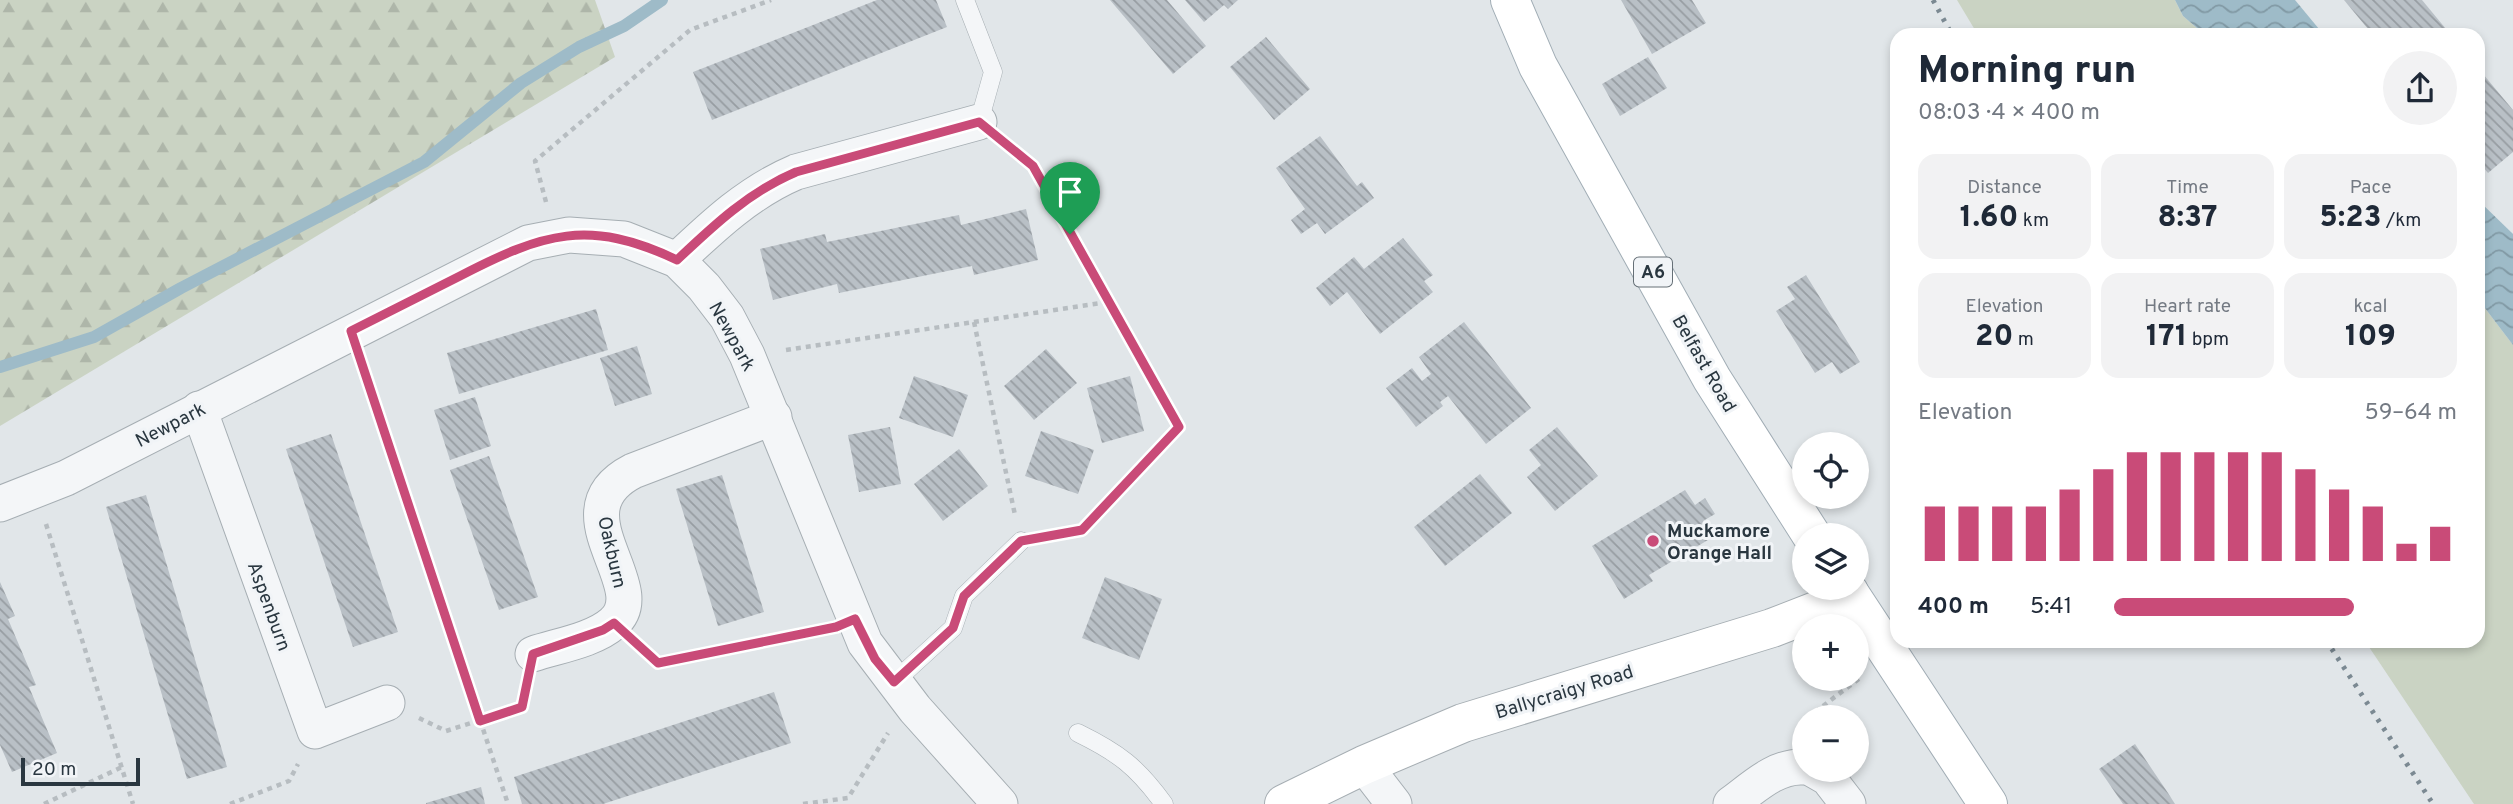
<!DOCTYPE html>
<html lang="en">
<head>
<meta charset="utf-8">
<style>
  body { margin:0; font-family:Overpass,sans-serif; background:#f2f2f3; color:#1f2937; height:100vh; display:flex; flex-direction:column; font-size:26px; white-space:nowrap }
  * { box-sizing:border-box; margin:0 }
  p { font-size:23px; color:#747a83 }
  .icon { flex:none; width:38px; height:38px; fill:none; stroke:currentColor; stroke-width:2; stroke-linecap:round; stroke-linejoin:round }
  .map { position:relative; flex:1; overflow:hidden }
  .panel { position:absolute; left:1890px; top:28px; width:595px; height:620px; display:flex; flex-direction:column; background:#fff; border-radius:21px; box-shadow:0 4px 10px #0003 }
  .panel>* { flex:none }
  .controls { position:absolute; left:1792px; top:432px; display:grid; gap:14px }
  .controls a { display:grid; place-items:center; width:77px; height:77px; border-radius:50%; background:#fff; box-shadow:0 4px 10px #0003; font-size:35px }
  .scale { position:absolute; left:21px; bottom:18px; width:119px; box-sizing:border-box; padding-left:7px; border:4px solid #2a3740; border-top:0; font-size:19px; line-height:24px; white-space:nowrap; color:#2a3740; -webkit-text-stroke:5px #f1f4f7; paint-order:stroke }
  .pin { position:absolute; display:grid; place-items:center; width:60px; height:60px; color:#fff; margin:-72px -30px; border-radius:50% 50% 50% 0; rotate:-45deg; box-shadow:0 0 7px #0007 }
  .pin .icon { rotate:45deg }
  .round { display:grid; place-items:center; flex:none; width:74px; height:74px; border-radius:37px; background:#f2f2f3 }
  .summary { display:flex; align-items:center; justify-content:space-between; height:119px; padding:0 28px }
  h1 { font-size:38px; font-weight:800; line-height:52px }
  .figures { display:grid; grid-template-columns:repeat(3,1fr); gap:10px; height:119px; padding:7px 28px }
  .figures div { display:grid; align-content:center; border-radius:18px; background:#f2f2f3; text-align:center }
  .figures b { font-size:30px; font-weight:800 }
  .figures small { font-size:19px; font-weight:400 }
  .figures p { font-size:19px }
  .chart { height:196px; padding:14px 28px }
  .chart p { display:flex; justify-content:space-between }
  .chart svg { width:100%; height:126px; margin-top:7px; stroke:#c94b78; stroke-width:6 }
  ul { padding:0 28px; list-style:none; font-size:23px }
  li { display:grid; grid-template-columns:112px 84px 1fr; align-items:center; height:52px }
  li i { height:18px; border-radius:9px; background:#c94b78 }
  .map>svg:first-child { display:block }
  .grass { fill:#cad3c3 }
  .forest { fill:url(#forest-firs) }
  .water { fill:url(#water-waves) }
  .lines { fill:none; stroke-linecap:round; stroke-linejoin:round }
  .stream { stroke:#9ebbc8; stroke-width:12 }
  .building { fill:url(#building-back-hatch) }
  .lane-casing { stroke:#a6aeb3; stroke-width:19 }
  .street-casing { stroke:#a6aeb3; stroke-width:37 }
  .secondary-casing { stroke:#a6aeb3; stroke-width:40 }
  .primary-casing { stroke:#a1adb5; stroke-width:40 }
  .path { stroke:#b7bdc1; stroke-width:4.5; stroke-dasharray:5 5; stroke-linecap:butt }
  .lane { stroke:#f4f6f8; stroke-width:18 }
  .street { stroke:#f4f6f8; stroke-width:35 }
  .secondary { stroke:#fff; stroke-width:38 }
  .primary { stroke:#fff; stroke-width:38 }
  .rail { stroke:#7b8992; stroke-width:5; stroke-dasharray:3.5 7; stroke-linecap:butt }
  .route-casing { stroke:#fff; stroke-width:14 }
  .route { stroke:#c94b78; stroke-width:9 }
  .poi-dot { fill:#c94b78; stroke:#f1f4f7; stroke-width:2.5 }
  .labels { text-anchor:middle; stroke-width:6; stroke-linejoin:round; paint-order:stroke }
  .shield { fill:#f1f4f7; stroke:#667077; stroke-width:2 }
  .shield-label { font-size:18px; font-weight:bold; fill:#2a3740 }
  .street-label { font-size:19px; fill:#2a3740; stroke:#f1f4f7 }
  .poi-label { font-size:19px; font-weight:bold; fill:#2a3740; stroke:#f1f4f7; text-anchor:start }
</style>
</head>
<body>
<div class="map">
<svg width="2513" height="804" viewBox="0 0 2513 804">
  <defs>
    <pattern id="forest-firs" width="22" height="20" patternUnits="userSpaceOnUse" patternTransform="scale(1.75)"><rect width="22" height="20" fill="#cad3c3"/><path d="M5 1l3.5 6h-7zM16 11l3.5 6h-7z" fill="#aeb6a9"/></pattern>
    <pattern id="water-waves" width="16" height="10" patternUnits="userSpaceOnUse" patternTransform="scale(1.75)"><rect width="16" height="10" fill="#9ebbc8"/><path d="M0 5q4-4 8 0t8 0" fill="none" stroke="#8199a4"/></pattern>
    <pattern id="building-back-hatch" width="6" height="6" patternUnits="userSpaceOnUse" patternTransform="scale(1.75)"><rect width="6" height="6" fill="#b9c0c6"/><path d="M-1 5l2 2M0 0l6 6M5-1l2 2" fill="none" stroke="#979da2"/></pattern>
  </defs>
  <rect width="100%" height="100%" fill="#e1e6e9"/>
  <g class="grass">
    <polygon points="1957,0 2175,0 2183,16 2205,35 1978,35"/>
    <polygon points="2478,299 2513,345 2513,804 2474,804 2365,641 2478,640"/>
  </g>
  <polygon class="forest" points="0,0 595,0 615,57 0,426"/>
  <g class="water">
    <polygon points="2175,0 2295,0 2324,35 2205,35 2183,16"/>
    <polygon points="2478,200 2513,234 2513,345 2478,299"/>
  </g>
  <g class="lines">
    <polyline class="stream" points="0,367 94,337 181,288 424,162 521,83 579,47 624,26 662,0"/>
  </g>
  <g class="building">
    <polygon points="877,0 936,0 947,27 712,120 693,72"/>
    <polygon points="1110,0 1167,0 1206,46 1173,74"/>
    <polygon points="1185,0 1238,0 1228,9 1224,5 1204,22"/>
    <polygon points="1621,0 1692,0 1706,23 1652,54"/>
    <polygon points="2344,0 2422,0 2451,35 2373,35"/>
    <polygon points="1266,37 1310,89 1274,120 1230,67"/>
    <polygon points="1648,57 1667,88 1620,116 1602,84"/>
    <polygon points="2478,68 2513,110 2513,152 2488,173 2478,161"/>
    <polygon points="1320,136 1357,186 1362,182 1374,198 1325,234 1317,223 1301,234 1291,220 1305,209 1276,168"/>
    <polygon points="1026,209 1038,260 974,275 972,266 839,293 837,284 773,300 760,249 825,234 827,242 959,215 961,225"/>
    <polygon points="1403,238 1433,275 1424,281 1433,292 1380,334 1347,292 1330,306 1316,288 1354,257 1364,269"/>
    <polygon points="1806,275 1860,362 1840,374 1832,362 1815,373 1776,311 1795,299 1787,287"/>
    <polygon points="596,309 608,350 459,394 447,353"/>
    <polygon points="1464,322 1531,408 1486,444 1448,396 1440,402 1443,406 1416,427 1386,388 1412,368 1422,381 1431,374 1419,357"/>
    <polygon points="637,346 652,394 615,406 600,358"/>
    <polygon points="1046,349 1077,383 1034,420 1004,386"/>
    <polygon points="914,376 968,395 953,437 899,418"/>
    <polygon points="1130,376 1144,431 1102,443 1087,388"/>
    <polygon points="475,397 491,446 450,460 434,410"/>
    <polygon points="890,427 901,484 859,492 848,435"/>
    <polygon points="1557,427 1598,476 1555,511 1527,477 1541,465 1529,450"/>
    <polygon points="1041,431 1094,450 1078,494 1025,476"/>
    <polygon points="331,434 398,632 353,647 286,449"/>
    <polygon points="959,449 988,486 943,521 914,484"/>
    <polygon points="489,456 538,597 499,610 450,470"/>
    <polygon points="1480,474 1512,513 1445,566 1414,527"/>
    <polygon points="722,475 764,612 718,626 676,489"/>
    <polygon points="1685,490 1695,505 1705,498 1715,514 1703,521 1713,537 1649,575 1653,581 1624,599 1592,546"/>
    <polygon points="146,495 227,767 187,779 106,507"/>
    <polygon points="1105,577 1162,599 1139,660 1082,638"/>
    <polygon points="0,582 15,616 8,619 36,685 29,687 57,753 12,772 0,745"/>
    <polygon points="774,692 791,743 603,804 522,804 514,777"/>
    <polygon points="2135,744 2168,793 2175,804 2123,804 2099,769"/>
    <polygon points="481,787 485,804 426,804 426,803"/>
  </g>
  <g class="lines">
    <g class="lane-casing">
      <g id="lane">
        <polyline points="965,0 993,72 979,122"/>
        <polyline points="894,682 953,628 964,596 1021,541"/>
        <path d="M 1078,733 C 1119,753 1137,767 1164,804"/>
      </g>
    </g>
    <g class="street-casing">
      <g id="street">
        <path d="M 677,260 C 714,225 749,192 796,172 L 979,122"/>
        <polyline points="199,409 315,731 387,703"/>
        <polyline points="0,504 66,478 528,243 569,235 624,239 677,260 704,287 727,317 747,355 865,643 915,709 1000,804"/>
        <path d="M 533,654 C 557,646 594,640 613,623 C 656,587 553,512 633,471 L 774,417"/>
        <polyline points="1364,765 1394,804"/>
        <polyline points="1814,770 1828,778 1848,804"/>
        <path d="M 1731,804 C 1753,788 1776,765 1804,767"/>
      </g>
    </g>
    <g class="secondary-casing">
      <polyline id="secondary" points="1284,804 1364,765 1463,723 1772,628 1821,609 1849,592"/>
    </g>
    <g class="primary-casing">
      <g id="primary">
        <polyline points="1510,0 1538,66 1712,379 1812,536"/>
        <polyline points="1846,588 1988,804"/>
      </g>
    </g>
    <g class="path">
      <polyline points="1007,145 1033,166 1179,427 1081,530 1048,536"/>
      <polyline points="546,202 535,161 690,30 771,0"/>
      <polyline points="974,322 1015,515"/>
      <polyline points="786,350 1108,302"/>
      <polyline points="363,369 508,804"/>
      <polyline points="46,524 133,804"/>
      <polyline points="641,647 658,663 818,631"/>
      <polyline points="419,718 446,731 522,707 526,690"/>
      <polyline points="1807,718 1860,678"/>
      <polyline points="44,804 122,767"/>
      <polyline points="230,804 289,781 298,764"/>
      <polyline points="803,804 848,798 888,733"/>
    </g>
    <use href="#lane" class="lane"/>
    <use href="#street" class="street"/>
    <use href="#secondary" class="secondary"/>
    <use href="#primary" class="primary"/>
    <g class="rail">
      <polyline points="1933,0 1952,35"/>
      <polyline points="2326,640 2433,804"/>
    </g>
  </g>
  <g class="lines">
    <g class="route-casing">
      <path id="route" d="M 979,122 L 1033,166 L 1179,427 L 1082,530 L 1021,541 L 964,596 L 953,628 L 894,682 L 875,659 L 855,619 L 836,627 L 658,663 L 614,623 L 603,630 L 533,654 L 522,707 L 480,721 L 351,331 C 387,313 424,294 460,276 C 543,233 589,218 677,260 C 714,225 749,192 796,172 Z"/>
    </g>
    <use href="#route" class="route"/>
  </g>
  <circle class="poi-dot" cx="1653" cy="541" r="7"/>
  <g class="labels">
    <rect class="shield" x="1634" y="257.5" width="38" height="29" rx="5"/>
    <g class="shield-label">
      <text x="1653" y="278">A6</text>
    </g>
    <g class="street-label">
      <text transform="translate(733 336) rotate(61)" y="7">Newpark</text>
      <text transform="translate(1705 363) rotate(60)" y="7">Belfast Road</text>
      <text transform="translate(170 424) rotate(-27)" y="7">Newpark</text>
      <text transform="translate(613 552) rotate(77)" y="7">Oakburn</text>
      <text transform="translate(270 606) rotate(70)" y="7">Aspenburn</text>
      <text transform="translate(1564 691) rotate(-17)" y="7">Ballycraigy Road</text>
    </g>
    <g class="poi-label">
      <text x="1667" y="537">Muckamore<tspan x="1667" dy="22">Orange Hall</tspan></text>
    </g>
  </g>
</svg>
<div class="controls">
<a><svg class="icon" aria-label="locate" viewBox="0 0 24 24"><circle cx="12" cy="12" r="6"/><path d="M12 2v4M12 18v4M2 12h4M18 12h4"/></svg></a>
<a><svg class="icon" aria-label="layers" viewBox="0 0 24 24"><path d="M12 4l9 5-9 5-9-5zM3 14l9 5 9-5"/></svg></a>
<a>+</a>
<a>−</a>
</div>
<div class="scale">20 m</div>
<div class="pin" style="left:1070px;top:234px;background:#1e9e55"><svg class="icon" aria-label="arrive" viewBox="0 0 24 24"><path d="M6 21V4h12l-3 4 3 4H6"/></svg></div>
<section class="panel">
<div class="summary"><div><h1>Morning run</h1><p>08:03 · 4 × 400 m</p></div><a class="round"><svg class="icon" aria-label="share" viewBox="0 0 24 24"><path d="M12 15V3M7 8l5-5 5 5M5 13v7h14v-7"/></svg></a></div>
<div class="figures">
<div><p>Distance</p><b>1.60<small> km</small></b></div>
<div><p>Time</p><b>8:37</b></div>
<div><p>Pace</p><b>5:23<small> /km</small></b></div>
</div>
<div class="figures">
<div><p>Elevation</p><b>20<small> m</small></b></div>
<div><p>Heart rate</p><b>171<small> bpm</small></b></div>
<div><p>kcal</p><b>109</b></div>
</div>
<div class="chart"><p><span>Elevation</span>59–64 m</p>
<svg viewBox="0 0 160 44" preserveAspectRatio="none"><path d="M5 44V25M15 44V25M25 44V25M35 44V25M45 44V19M55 44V12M65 44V6M75 44V6M85 44V6M95 44V6M105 44V6M115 44V12M125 44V19M135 44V25M145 44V38M155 44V32"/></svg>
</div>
<ul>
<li><b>400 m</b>5:41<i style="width:70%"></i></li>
</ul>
</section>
</div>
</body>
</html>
